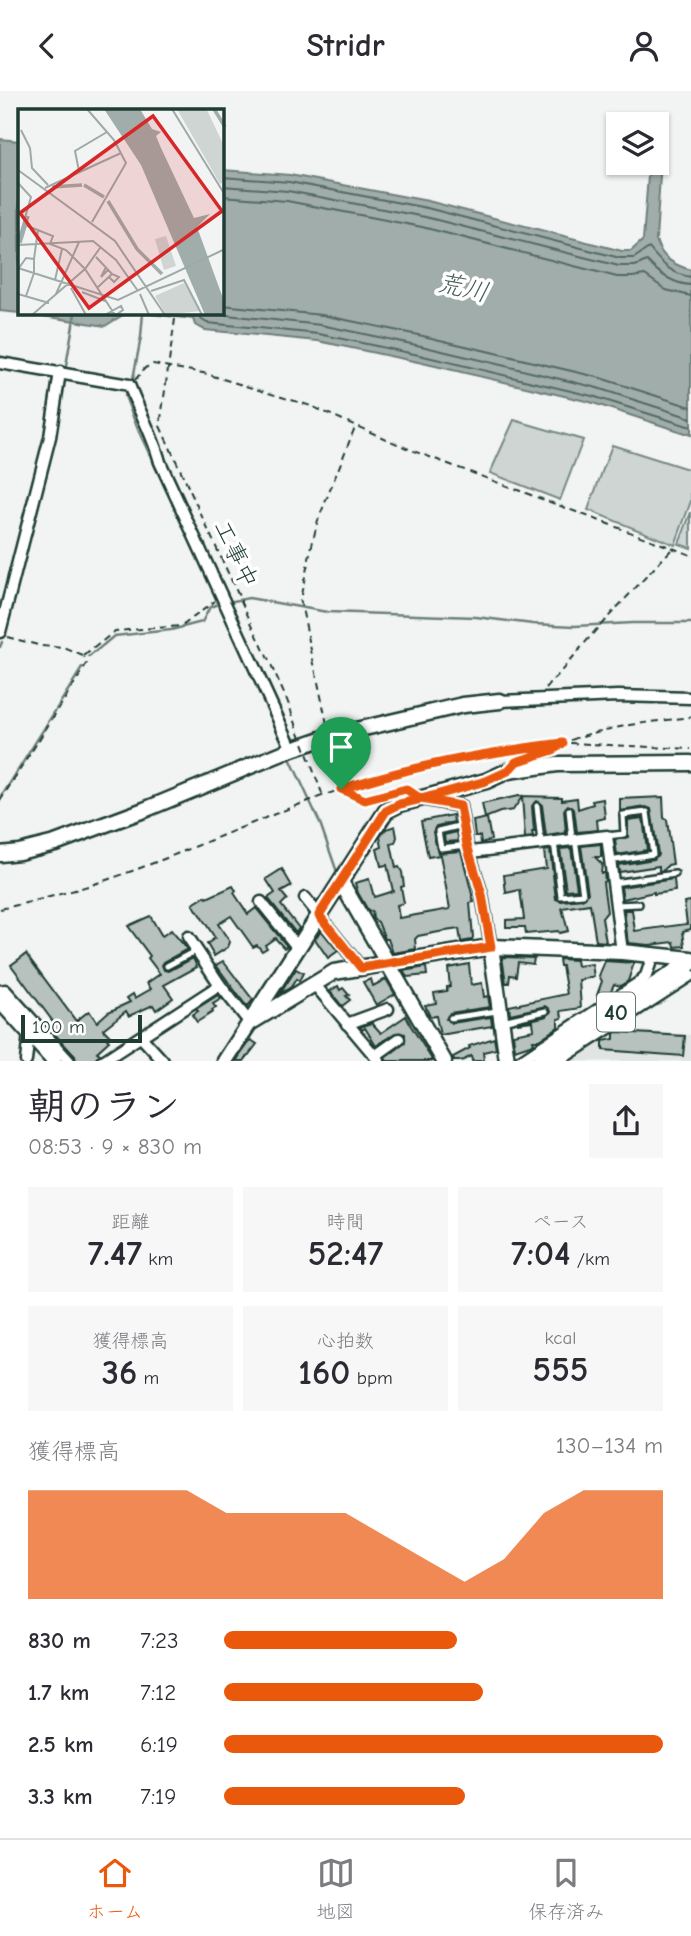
<!DOCTYPE html>
<html lang="ja">
<head>
<meta charset="utf-8">
<style>
  body { margin:0; font-family:"Comic Neue","Klee One",sans-serif; background:#f7f7f7; color:#2b2b33; height:100vh; display:flex; flex-direction:column; font-size:26px; white-space:nowrap }
  * { box-sizing:border-box; margin:0 }
  p { font-size:23px; color:#7c7c81 }
  .icon { flex:none; width:38px; height:38px; fill:none; stroke:currentColor; stroke-width:2; stroke-linecap:round; stroke-linejoin:round }
  .map { position:relative; height:970px; overflow:hidden }
  .panel { display:flex; flex-direction:column; background:#fff; flex:1 }
  .panel>* { flex:none }
  .buttons { position:absolute; left:606px; top:21px; display:grid; gap:14px }
  .buttons a { display:grid; place-items:center; width:63px; height:63px; border-radius:0px; background:#fff; box-shadow:0 2px 5px #0004; font-size:35px }
  .scale { position:absolute; left:21px; bottom:18px; width:121px; box-sizing:border-box; padding-left:7px; border:4px solid #1f3d34; border-top:0; font-size:19px; line-height:24px; white-space:nowrap; color:#1f3d34; -webkit-text-stroke:5px #fff; paint-order:stroke }
  .pin { position:absolute; display:grid; place-items:center; width:60px; height:60px; color:#fff; margin:-72px -30px; border-radius:50% 50% 50% 0; rotate:-45deg; box-shadow:0 0 7px #0007 }
  .pin .icon { rotate:45deg }
  .round { display:grid; place-items:center; flex:none; width:74px; height:74px; border-radius:0px; background:#f7f7f7 }
  .overview { display:flex; align-items:center; justify-content:space-between; height:119px; padding:0 28px }
  h1 { font-size:38px; font-weight:600; line-height:52px }
  .metrics { display:grid; grid-template-columns:repeat(3,1fr); gap:10px; height:119px; padding:7px 28px }
  .metrics div { display:grid; align-content:center; border-radius:0px; background:#f7f7f7; text-align:center }
  .metrics b { font-size:35px; font-weight:600 }
  .metrics small { font-size:19px; font-weight:400 }
  .metrics p { font-size:19px }
  .chart { height:196px; padding:14px 28px }
  .chart p { display:flex; justify-content:space-between }
  .chart svg { width:100%; height:126px; margin-top:7px; fill:#ea580c; opacity:.7 }
  ul { padding:0 28px; list-style:none; font-size:23px }
  li { display:grid; grid-template-columns:112px 84px 1fr; align-items:center; height:52px }
  li i { height:18px; border-radius:9px; background:#ea580c }
  header { display:flex; justify-content:space-between; align-items:center; height:91px; padding:0 28px; background:#fff; font-size:32px; font-weight:600 }
  .tab-bar { display:flex; justify-content:space-around; align-items:center; height:98px; border-top:2px solid #e1e1e2; background:#fff; font-size:19px; color:#7c7c81 }
  .tab-bar a { display:grid; justify-items:center; gap:4px }
  .tab-bar .selected { color:#ea580c }
  .map>svg:first-child { display:block }
  .built { fill:#e0e4e3 }
  .green { fill:#ced5d3; stroke:#768984; stroke-width:2 }
  .water { fill:#a1adaa; stroke:#6d807b; stroke-width:2 }
  .lines { fill:none; stroke-linecap:round; stroke-linejoin:round }
  .shore { stroke:#536a63; stroke-width:2 }
  .stream { stroke:#6d807b; stroke-width:2.5 }
  .building { fill:#b7c1bd; stroke:#1f3d34; stroke-width:2 }
  .lane-casing { stroke:#1f3d34; stroke-width:10 }
  .street-casing { stroke:#1f3d34; stroke-width:15 }
  .secondary-casing { stroke:#1f3d34; stroke-width:19 }
  .primary-casing { stroke:#1f3d34; stroke-width:21 }
  .path { stroke:#1f3d34; stroke-width:2; stroke-dasharray:7 5; stroke-linecap:butt }
  .lane { stroke:#fff; stroke-width:5 }
  .street { stroke:#fff; stroke-width:10 }
  .secondary { stroke:#fff; stroke-width:14 }
  .primary { stroke:#fff; stroke-width:16 }
  .path-bridge { stroke:#1f3d34; stroke-width:2; stroke-dasharray:7 5; stroke-linecap:butt }
  .route-casing { stroke:#fff; stroke-width:14 }
  .route { stroke:#ea580c; stroke-width:9 }
  .labels { text-anchor:middle; stroke-width:7; stroke-linejoin:round; paint-order:stroke }
  .shield { fill:#fff; stroke:#627771; stroke-width:2 }
  .shield-label { font-size:23px; font-weight:bold; fill:#1f3d34 }
  .street-label { font-size:24px; fill:#1f3d34; stroke:#fff }
  .water-label { font-size:26px; font-style:italic; fill:#465f57; stroke:#fff }
  .inset-river { fill:none; stroke:#a1adaa; stroke-width:3.5 }
  .inset-road { fill:none; stroke:#9eaaa7; stroke-width:2 }
  .view { fill:#d62828; fill-opacity:0.15; stroke:#d62828; stroke-width:3.5 }
  .inset-edge { fill:none; stroke:#1f3d34; stroke-width:3.5 }
</style>
</head>
<body>
<header><svg class="icon" aria-label="back" viewBox="0 0 24 24"><path d="M15 5l-7 7 7 7"/></svg>Stridr<svg class="icon" aria-label="person" viewBox="0 0 24 24"><circle cx="12" cy="8" r="4"/><path d="M4 21q1-7 8-7t8 7"/></svg></header>
<div class="map">
<svg width="691" height="970" viewBox="0 0 691 970">
  <rect width="100%" height="100%" fill="#f2f3f3"/>
  <filter id="ink" filterUnits="userSpaceOnUse"><feTurbulence type="fractalNoise" baseFrequency=".0143" numOctaves="2"/><feDisplacementMap in="SourceGraphic" scale="14" xChannelSelector="R" yChannelSelector="G"/><feConvolveMatrix kernelMatrix="1 2 1 2 8 2 1 2 1" color-interpolation-filters="sRGB"/></filter>
  <g filter="url(#ink)">
    <polygon class="built" points="613,938 691,944 691,970 562,970"/>
    <g class="green">
      <polygon points="514,329 583,349 560,409 490,382"/>
      <polygon points="612,354 691,379 691,410 675,454 588,419"/>
      <polygon points="691,421 691,457 679,453"/>
    </g>
    <g class="water">
      <polygon points="0,48 19,50 19,222 0,220"/>
      <path d="M 656,68 L 661,68 L 656,149 C 661,167 674,174 691,179 L 691,344 L 590,311 L 418,271 L 318,250 L 205,239 L 195,234 L 193,228 L 142,222 L 222,222 L 222,79 L 290,84 L 428,110 L 622,160 L 631,160 L 643,149 L 649,72 L 656,72 Z"/>
      <polygon points="25,222 126,222 105,235"/>
    </g>
    <g class="lines">
      <g class="shore">
        <path d="M 222,86 L 289,91 L 427,117 L 620,167 L 634,167 L 649,157 C 661,172 671,183 691,186"/>
        <path d="M 222,95 L 288,100 L 425,126 L 619,175 L 635,175 L 647,170 C 659,183 673,193 691,194"/>
        <polyline points="222,105 287,110 422,136 617,186 632,186 645,184 666,199 691,205"/>
        <polyline points="222,214 322,224 423,245 597,286 691,316"/>
        <polyline points="197,222 202,229 207,232 319,243 419,264 592,305 691,336"/>
        <polyline points="208,222 321,234 421,255 594,296 691,327"/>
      </g>
      <g class="stream">
        <polyline points="65,281 75,222"/>
        <polyline points="132,293 141,246 143,222"/>
        <polyline points="129,299 125,305 139,341 190,449"/>
        <polyline points="228,511 249,507 327,521 476,526 533,533 575,535 632,532 691,532"/>
        <polyline points="0,556 2,551"/>
        <polyline points="89,566 114,545 171,539 202,531 210,516 221,512"/>
        <polyline points="246,569 285,655"/>
        <polyline points="289,665 320,732 338,784"/>
        <polyline points="0,708 82,577"/>
      </g>
    </g>
    <g class="building">
      <polygon points="518,705 562,706 562,709 577,707 578,718 593,713 592,710 603,708 605,727 597,729 598,739 577,741 574,718 568,714 564,719 566,742 546,745 542,714 536,710 532,715 534,741 532,741 533,746 525,747 522,706 513,719 500,721 485,727 482,713"/>
      <polygon points="663,706 664,727 667,729 673,773 668,774 664,779 659,780 659,775 619,781 618,774 654,768 658,763 651,718 646,716 620,720 620,708"/>
      <polygon points="453,724 454,731 436,735 433,741 438,762 461,760 474,811 470,812 473,846 472,849 461,851 459,838 439,841 418,845 415,848 416,858 393,862 388,848 385,848 378,831 373,828 372,820 369,821 358,802 355,792 369,788 374,806 393,800 387,774 381,775 377,758 382,756 380,746 386,738 395,735 397,746 395,752 391,753 396,777 399,776 402,781 404,795 401,796 404,812 397,814 399,827 450,818 440,764 428,766 421,730"/>
      <polygon points="487,727 491,749 481,752 480,745 475,745 473,730"/>
      <polygon points="643,727 647,759 617,764 615,749 628,746 628,729"/>
      <polygon points="457,741 459,750 445,751 444,744"/>
      <polygon points="601,753 601,766 595,766 602,773 601,782 604,782 605,790 603,791 607,821 602,827 606,851 596,850 590,813 562,817 568,840 559,842 558,840 526,843 525,836 506,836 506,829 524,828 520,799 506,802 504,784 546,777 544,760 550,759 556,808 561,810 584,808 588,802 581,755"/>
      <polygon points="571,757 577,798 566,799 560,758"/>
      <polygon points="282,778 292,795 281,801 287,808 281,814 299,837 296,842 268,807 275,802 266,788"/>
      <polygon points="674,788 675,800 654,803 654,801 623,808 621,796"/>
      <polygon points="233,795 236,800 234,802 248,823 256,817 287,855 284,857 275,847 265,854 267,857 262,860 257,854 253,856 231,825 218,833 230,851 228,856 214,865 207,853 215,847 193,813 206,805 207,807"/>
      <polygon points="691,810 691,838 683,840 685,855 675,856 674,851 649,854 628,852 624,819 632,819 635,840 687,833 684,811"/>
      <polygon points="150,825 162,845 171,839 187,858 164,871 162,874 164,879 169,880 193,867 197,876 164,894 173,907 156,919 153,914 129,925 126,920 103,938 110,945 107,948 109,950 97,961 100,963 94,970 76,970 75,965 48,936 54,932 11,874 26,863 76,930 89,920 97,931 108,921 130,911 127,907 133,903 135,907 151,898 147,892 160,883 148,867 150,865 128,835"/>
      <polygon points="321,839 338,860 328,867 315,848"/>
      <polygon points="502,866 534,867 533,873 518,871 516,885 510,884 509,892 506,892"/>
      <polygon points="559,868 576,869 577,875 592,873 594,886 579,889 581,917 561,920 562,927 558,928 558,936 539,949 533,949 534,952 530,954 515,959 513,943 534,939 533,930 517,932 547,925 551,920 546,915 510,923 509,915 567,903 562,875 560,875"/>
      <polygon points="223,870 253,909 247,916 216,874"/>
      <polygon points="605,870 634,872 628,890 620,895 614,893 610,902 601,908 597,904 602,890 599,885"/>
      <polygon points="469,873 471,894 482,892 484,906 488,905 490,916 450,922 446,928 452,932 491,926 492,935 440,944 436,925 430,926 425,914 436,912 434,902 447,900 447,896 450,896 448,877"/>
      <polygon points="426,876 427,884 407,886 403,880"/>
      <polygon points="296,878 303,882 299,890 296,888 291,896 280,903"/>
      <polygon points="371,888 373,895 386,888 395,903 376,914 363,891"/>
      <polygon points="338,895 340,899 343,897 349,904 346,905 350,909 342,915 330,900"/>
      <polygon points="218,904 221,908 213,913 216,917 212,919 213,921 197,931 192,924 198,920 196,918"/>
      <polygon points="406,925 411,935 433,970 387,970 385,967 405,952 405,943 395,942 376,955 365,937 362,939 360,936 372,932 381,942"/>
      <polygon points="617,941 685,945 683,965 603,959 603,950 614,948 614,942"/>
      <polygon points="494,947 496,958 483,961 484,970 472,970 471,965 462,970 454,970 453,966 470,957 469,955"/>
      <polygon points="251,949 257,953 244,970 236,970"/>
    </g>
    <g class="lines">
      <g class="lane-casing">
        <g id="lane">
          <path d="M 511,677 C 522,663 547,663 563,652"/>
          <polyline points="537,715 541,752"/>
          <polyline points="569,719 572,748"/>
          <polyline points="463,734 438,740 441,757 467,754"/>
          <polyline points="607,745 624,743 623,724 647,721 653,763 610,770"/>
          <polyline points="554,751 561,805 583,803 575,748"/>
          <polyline points="613,792 675,783"/>
          <polyline points="616,814 639,813"/>
          <polyline points="167,875 197,859"/>
          <polyline points="451,927 497,920"/>
          <polyline points="502,930 546,920"/>
        </g>
      </g>
      <g class="street-casing">
        <g id="street">
          <path d="M 0,272 L 129,294 C 139,320 153,344 160,371 L 292,658"/>
          <polyline points="0,541 50,346 60,281"/>
          <polyline points="500,610 618,605 691,607"/>
          <polyline points="427,709 460,715 467,754 482,804 491,856"/>
          <polyline points="471,761 607,745 622,861"/>
          <polyline points="305,807 361,877"/>
          <polyline points="261,811 298,857"/>
          <polyline points="188,846 220,894"/>
          <polyline points="315,894 379,970"/>
          <polyline points="0,900 5,899 69,970"/>
          <polyline points="347,933 388,918"/>
          <polyline points="142,947 163,970"/>
          <polyline points="375,965 399,948"/>
          <polyline points="26,970 29,942"/>
          <polyline points="103,970 220,894 250,932"/>
          <polyline points="520,970 637,893 646,885 653,864"/>
          <polyline points="558,970 691,884"/>
        </g>
      </g>
      <g class="secondary-casing">
        <g id="secondary">
          <polyline points="0,763 19,761 55,752 144,719 292,658 330,645 463,614 500,610"/>
          <polyline points="341,791 444,970"/>
          <polyline points="491,856 507,970"/>
          <polyline points="0,910 54,970"/>
          <polyline points="250,932 334,881 491,856 622,861 691,868"/>
          <polyline points="225,970 386,720 400,713 486,690 508,680 557,673 691,672"/>
        </g>
      </g>
      <g class="primary-casing">
        <polyline id="primary" points="541,970 691,871"/>
      </g>
      <g class="path">
        <polyline points="135,289 145,277 153,273 203,282 311,315 411,359 691,464"/>
        <polyline points="7,546 42,555 64,557 83,565"/>
        <polyline points="84,565 115,540 182,535 215,510"/>
        <polyline points="546,598 595,540 671,459"/>
        <polyline points="327,633 300,508 317,432 355,336"/>
        <path d="M 571,649 C 608,635 652,631 691,626"/>
        <polyline points="570,652 691,658"/>
        <polyline points="342,699 365,709 406,698"/>
        <polyline points="0,710 87,573 84,566"/>
        <path d="M 0,818 C 45,808 89,796 132,780 C 209,752 282,717 360,692 C 417,674 477,663 536,655"/>
      </g>
      <use href="#lane" class="lane"/>
      <use href="#street" class="street"/>
      <use href="#secondary" class="secondary"/>
      <use href="#primary" class="primary"/>
      <polyline class="path-bridge" points="175,228 160,335 287,609 323,705"/>
    </g>
  </g>
  <g class="lines" filter="url(#ink)">
    <g class="route-casing">
      <path id="route" d="M 341,698 L 365,709 L 406,698 L 421,708 L 400,713 L 386,720 L 319,824 L 361,877 L 491,856 L 482,804 L 467,754 L 460,715 L 421,708 L 486,690 L 508,680 L 516,671 L 553,659 L 563,652 C 488,661 414,674 341,698"/>
    </g>
    <use href="#route" class="route"/>
  </g>
  <g class="labels">
    <rect class="shield" x="597" y="901.5" width="38" height="39" rx="5"/>
    <g class="shield-label">
      <text x="616" y="929">40</text>
    </g>
    <g class="street-label">
      <text transform="translate(236 463) rotate(65)" y="8">工事中</text>
    </g>
    <g class="water-label">
      <text transform="translate(463 196) rotate(13)" y="9">荒川</text>
    </g>
  </g>
  <g transform="translate(18 18)">
    <rect width="206" height="206" fill="#f2f3f3"/>
    <path d="M 159,0 L 189,1 L 206,37 L 206,72 L 202,75 ZM 148,127 L 158,157 L 146,161 L 137,130 ZM 166,174 L 182,202 L 148,206 L 137,187 Z" fill="#ced5d3"/>
    <path d="M 86,0 L 122,0 L 134,20 L 143,23 L 138,27 L 143,39 L 176,109 L 192,105 L 179,118 L 206,192 L 206,206 L 187,206 L 123,56 Z" fill="#a1adaa"/>
    <path class="inset-river" d="M 196,0 L 207,18M 66,76 L 86,88M 34,78 L 64,76M 90,92 L 119,140 L 144,165M 2,134 L 10,107"/>
    <path class="inset-road" d="M 69,0 L 96,31 L 108,54 L 74,113M 154,0 L 207,86M 3,21 L 12,39 L 14,59 L 30,76M 0,61 L 97,132 L 147,206M 61,62 L 57,42 L 89,23M 0,74 L 13,88 L 0,133M 27,79 L 103,44M 7,116 L 35,127 L 32,135 L 48,141 L 67,160 L 97,206M 0,136 L 75,132 L 98,151 L 120,182M 78,148 L 94,165 L 79,179M 16,150 L 20,121M 88,158 L 83,168 L 90,161M 0,159 L 100,191 L 207,140M 1,159 L 8,149 L 16,150 L 16,165M 91,168 L 96,173 L 101,168 L 94,165M 37,171 L 44,140M 53,179 L 68,206M 133,182 L 166,171 L 184,206M 64,183 L 87,192M 0,185 L 31,194M 38,185 L 61,133M 122,185 L 131,206M 8,187 L 16,164M 14,206 L 67,160 L 82,139M 87,206 L 103,197 L 105,201 L 98,206"/>
    <path class="view" d="M 135,7 L 204,102 L 71,199 L 2,104 Z"/>
    <rect width="206" height="206" class="inset-edge"/>
  </g>
</svg>
<div class="buttons">
<a><svg class="icon" aria-label="layers" viewBox="0 0 24 24"><path d="M12 4l9 5-9 5-9-5zM3 14l9 5 9-5"/></svg></a>
</div>
<div class="scale">100 m</div>
<div class="pin" style="left:341px;top:698px;background:#1e9e55"><svg class="icon" aria-label="arrive" viewBox="0 0 24 24"><path d="M6 21V4h12l-3 4 3 4H6"/></svg></div>
</div>
<section class="panel">
<div class="overview"><div><h1>朝のラン</h1><p>08:53 · 9 × 830 m</p></div><a class="round"><svg class="icon" aria-label="share" viewBox="0 0 24 24"><path d="M12 15V3M7 8l5-5 5 5M5 13v7h14v-7"/></svg></a></div>
<div class="metrics">
<div><p>距離</p><b>7.47<small> km</small></b></div>
<div><p>時間</p><b>52:47</b></div>
<div><p>ペース</p><b>7:04<small> /km</small></b></div>
</div>
<div class="metrics">
<div><p>獲得標高</p><b>36<small> m</small></b></div>
<div><p>心拍数</p><b>160<small> bpm</small></b></div>
<div><p>kcal</p><b>555</b></div>
</div>
<div class="chart"><p><span>獲得標高</span>130–134 m</p>
<svg viewBox="0 0 160 44" preserveAspectRatio="none"><path d="M0 44V6L10 6L20 6L30 6L40 6L50 14L60 14L70 14L80 14L90 22L100 30L110 38L120 30L130 14L140 6L150 6L160 6V44z"/></svg>
</div>
<ul>
<li><b>830 m</b>7:23<i style="width:53%"></i></li>
<li><b>1.7 km</b>7:12<i style="width:59%"></i></li>
<li><b>2.5 km</b>6:19<i style="width:100%"></i></li>
<li><b>3.3 km</b>7:19<i style="width:55%"></i></li>
</ul>
</section>
<nav class="tab-bar">
<a class="selected"><svg class="icon" aria-label="home" viewBox="0 0 24 24"><path d="M3 11l9-7 9 7M6 9v11h12V9"/></svg>ホーム</a>
<a><svg class="icon" aria-label="map" viewBox="0 0 24 24"><path d="M3 6l6-2 6 2 6-2v14l-6 2-6-2-6 2zM9 4v14M15 6v14"/></svg>地図</a>
<a><svg class="icon" aria-label="saved" viewBox="0 0 24 24"><path d="M7 4h10v16l-5-4-5 4z"/></svg>保存済み</a>
</nav>
</body>
</html>
